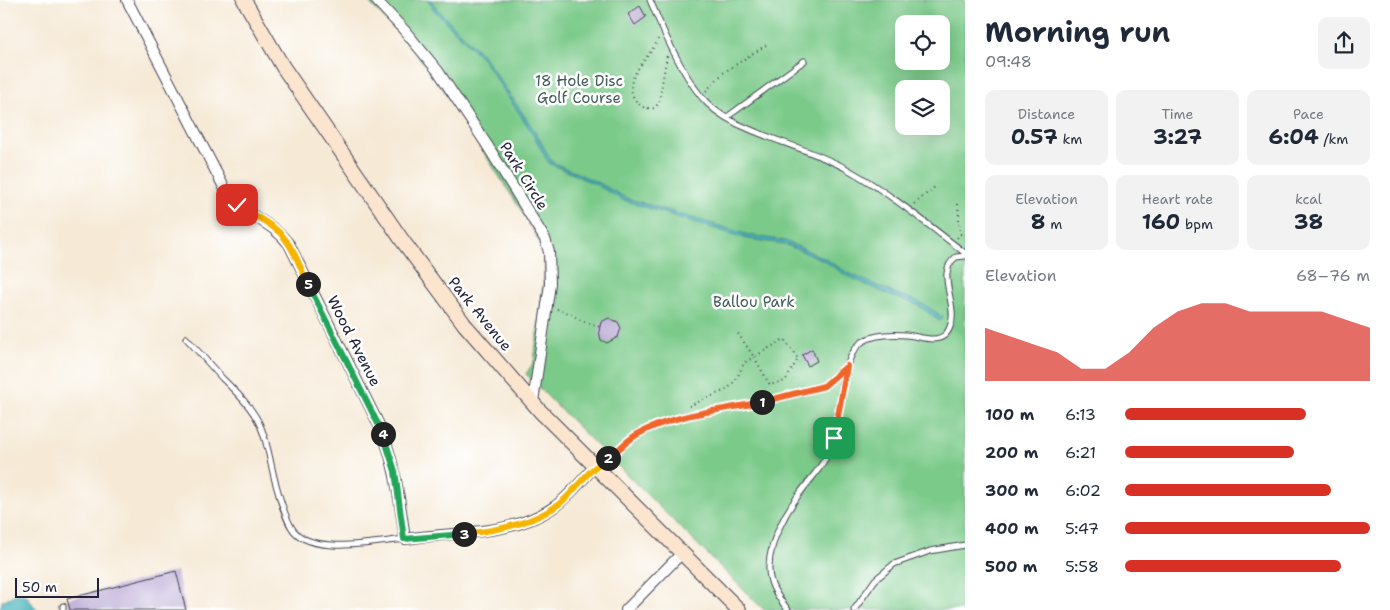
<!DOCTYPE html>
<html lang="en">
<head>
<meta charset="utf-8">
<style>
  body { margin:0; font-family:"Shantell Sans",sans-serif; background:#f2f2f3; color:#1f2937; height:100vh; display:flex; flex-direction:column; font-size:19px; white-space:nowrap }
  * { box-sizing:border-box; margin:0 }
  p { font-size:16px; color:#747a83 }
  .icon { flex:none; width:28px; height:28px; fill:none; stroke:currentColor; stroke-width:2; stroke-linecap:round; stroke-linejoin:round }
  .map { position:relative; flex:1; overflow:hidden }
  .drawer { display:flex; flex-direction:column; background:#fff; width:425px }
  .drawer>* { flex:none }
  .buttons { position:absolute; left:895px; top:15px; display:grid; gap:10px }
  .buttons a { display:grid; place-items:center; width:55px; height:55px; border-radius:10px; background:#fff; box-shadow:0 5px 20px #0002; font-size:25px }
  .scale { position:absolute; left:15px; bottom:12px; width:84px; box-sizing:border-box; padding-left:5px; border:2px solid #22223b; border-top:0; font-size:14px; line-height:18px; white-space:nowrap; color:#22223b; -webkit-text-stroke:4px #fff; paint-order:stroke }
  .pin { position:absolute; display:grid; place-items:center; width:42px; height:42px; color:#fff; margin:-21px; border-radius:10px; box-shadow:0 2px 8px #0006 }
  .km { position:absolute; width:25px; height:25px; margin:-12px; border-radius:50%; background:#222; color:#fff; font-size:14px; line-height:25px; text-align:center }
  .round { display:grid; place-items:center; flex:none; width:52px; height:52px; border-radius:10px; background:#f2f2f3 }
  .headline { display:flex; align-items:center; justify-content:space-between; height:85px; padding:0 20px }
  h1 { font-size:28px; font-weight:700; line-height:38px }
  .metrics { display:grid; grid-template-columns:repeat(3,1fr); gap:8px; height:85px; padding:5px 20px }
  .metrics div { display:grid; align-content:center; border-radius:10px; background:#f2f2f3; text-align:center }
  .metrics b { font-size:21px; font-weight:700 }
  .metrics small { font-size:14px; font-weight:400 }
  .metrics p { font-size:14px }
  .chart { height:140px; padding:10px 20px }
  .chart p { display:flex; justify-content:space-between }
  .chart svg { width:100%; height:90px; margin-top:5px; fill:#d93025; opacity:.7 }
  ul { padding:0 20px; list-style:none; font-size:16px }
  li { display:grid; grid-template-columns:80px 60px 1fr; align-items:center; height:38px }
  li i { height:12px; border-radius:6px; background:#d93025 }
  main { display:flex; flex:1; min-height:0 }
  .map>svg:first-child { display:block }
  .green { fill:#7bca8a; stroke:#4e7662; fill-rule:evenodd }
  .water { fill:#45b5bd; stroke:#346c7c }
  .building { fill:#b9a9d4 }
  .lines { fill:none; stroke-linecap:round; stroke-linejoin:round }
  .service-casing { stroke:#424052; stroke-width:7 }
  .minor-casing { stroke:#424052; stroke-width:12 }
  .secondary-casing { stroke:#424052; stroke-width:16 }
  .path { stroke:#424052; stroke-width:2; stroke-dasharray:1 4; stroke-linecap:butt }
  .service { stroke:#fff; stroke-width:5 }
  .minor { stroke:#fff; stroke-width:10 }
  .secondary { stroke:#fce5cf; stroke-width:14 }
  .split-1-casing { stroke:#fff; stroke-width:10 }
  .split-2-casing { stroke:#fff; stroke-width:10 }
  .split-3-casing { stroke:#fff; stroke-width:10 }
  .split-4-casing { stroke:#fff; stroke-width:10 }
  .split-5-casing { stroke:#fff; stroke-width:10 }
  .split-6-casing { stroke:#fff; stroke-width:10 }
  .split-1 { stroke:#f0652b; stroke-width:6 }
  .split-2 { stroke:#f0652b; stroke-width:6 }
  .split-3 { stroke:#f5b400; stroke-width:6 }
  .split-4 { stroke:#22a559; stroke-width:6 }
  .split-5 { stroke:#22a559; stroke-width:6 }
  .split-6 { stroke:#f5b400; stroke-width:6 }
  .labels { text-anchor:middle; stroke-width:5; stroke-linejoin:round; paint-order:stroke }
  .park-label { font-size:15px; fill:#415d57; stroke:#fff }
  .street-label { font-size:15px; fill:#22223b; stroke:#fff }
</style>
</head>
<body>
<main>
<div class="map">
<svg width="965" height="610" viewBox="0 0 965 610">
  <rect width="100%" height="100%" fill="#fff"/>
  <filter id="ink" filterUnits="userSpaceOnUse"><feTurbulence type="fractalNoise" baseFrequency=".02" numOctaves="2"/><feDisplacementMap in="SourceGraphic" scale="10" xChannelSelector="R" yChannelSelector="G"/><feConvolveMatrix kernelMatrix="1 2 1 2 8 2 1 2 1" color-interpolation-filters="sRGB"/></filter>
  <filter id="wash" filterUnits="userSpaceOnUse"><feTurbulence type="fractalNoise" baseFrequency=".0096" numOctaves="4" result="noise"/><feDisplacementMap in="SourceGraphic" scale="20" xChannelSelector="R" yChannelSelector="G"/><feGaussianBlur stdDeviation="1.12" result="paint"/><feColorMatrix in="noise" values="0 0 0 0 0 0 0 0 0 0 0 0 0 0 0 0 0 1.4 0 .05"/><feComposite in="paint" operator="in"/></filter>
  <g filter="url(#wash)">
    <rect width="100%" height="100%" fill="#f6ead7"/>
    <path class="green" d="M 367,0 L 965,0 L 965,610 L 764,610 L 548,397 L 526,374 L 534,362 L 545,268 L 543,251 L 530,224 L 435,77 L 407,43 ZM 904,24 L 941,24 L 941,61 L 904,61 ZM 904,89 L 941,89 L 941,126 L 904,126 Z"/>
    <g class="water">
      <polygon points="428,0 431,0 437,9 484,57 534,130 552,162 599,183 626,198 749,235 785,241 824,258 848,273 891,292 919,302 943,317 940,321 918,305 889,295 847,276 823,260 784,244 748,239 623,200 597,185 549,163 531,131 482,58 434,10"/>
      <polygon points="16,594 26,595 37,610 0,610 2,601"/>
    </g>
    <g id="blocks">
      <g class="building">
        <polygon points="640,6 646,17 635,25 628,14"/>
        <polygon points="609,318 618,322 621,328 618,337 607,343 601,340 599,331 601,322"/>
        <polygon points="812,349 817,361 808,366 802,355"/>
        <polygon points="176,571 186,610 70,610 67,599"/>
      </g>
    </g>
  </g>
  <g filter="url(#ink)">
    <use href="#blocks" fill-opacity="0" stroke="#424052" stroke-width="1"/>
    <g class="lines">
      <g class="service-casing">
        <g id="service">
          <path d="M 650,0 C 662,29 685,81 707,103 C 718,114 734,123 749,129 C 781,143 816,152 847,169 C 890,193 927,224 965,253"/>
          <polyline points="727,117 804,61"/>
          <path d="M 186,338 C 198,351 210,365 222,378 C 236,392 252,407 260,425 C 268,443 270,462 275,481 C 279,495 285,520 294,531 C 314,555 376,542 405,539"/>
          <polyline points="595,466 610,457 637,434 667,422 686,416 777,399 824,386 847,366"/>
          <polyline points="63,606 63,610"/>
          <path d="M 788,610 C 778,597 768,584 769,566 C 770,541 785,513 800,493 C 811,478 825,464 831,446 C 841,420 839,358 862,342 C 874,334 893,334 906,335 C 919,336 936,344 946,334 C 965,310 932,275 956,257 L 965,256"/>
          <polyline points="854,610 875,580 894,564 930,551 965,545"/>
        </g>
      </g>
      <g class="minor-casing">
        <g id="minor">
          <path d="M 127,0 L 229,197 C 248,217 271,221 289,244 L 380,427 C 396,465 399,498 405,539 C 454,531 511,537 554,507 C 570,496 582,480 595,466"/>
          <polyline points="376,0 405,31 438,71 487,145 545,239 549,252 550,284 533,402"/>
          <polyline points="626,610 682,553"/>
        </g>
      </g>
      <g class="secondary-casing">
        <polyline id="secondary" points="244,0 283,67 402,240 465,325 540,411 739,610"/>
      </g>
      <g class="path">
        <path d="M 658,39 C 650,59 618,80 637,102 C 642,108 647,109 655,108 L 659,102 L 667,55"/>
        <polyline points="706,91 723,73 766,45"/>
        <polyline points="914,204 936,186"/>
        <polyline points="958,204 960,234"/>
        <polyline points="957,238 960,234 965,235"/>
        <polyline points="557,309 572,314 578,319 600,327"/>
        <polyline points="689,406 728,389 737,378 744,363 754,357 770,385 785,381 798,359 784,339 754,357 737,332"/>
      </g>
      <use href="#service" class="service"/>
      <use href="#minor" class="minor"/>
      <use href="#secondary" class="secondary"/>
    </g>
  </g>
  <g class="lines" filter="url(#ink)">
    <g class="split-1-casing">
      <polyline id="split-1" points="762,402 824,386 847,366 834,438"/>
    </g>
    <g class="split-2-casing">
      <path id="split-2" d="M 608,458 C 618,451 627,440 638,434 C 673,414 723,410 762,402"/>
    </g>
    <g class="split-3-casing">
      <path id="split-3" d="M 464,534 C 499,530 540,523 566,498 C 581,483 588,470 608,458"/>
    </g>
    <g class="split-4-casing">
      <polyline id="split-4" points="383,434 395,471 404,539 464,534"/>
    </g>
    <g class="split-5-casing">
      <polyline id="split-5" points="308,284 383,434"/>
    </g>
    <g class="split-6-casing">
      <path id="split-6" d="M 237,205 C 251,214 268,221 280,233 C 293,246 300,267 308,284"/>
    </g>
    <use href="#split-1" class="split-1"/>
    <use href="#split-2" class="split-2"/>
    <use href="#split-3" class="split-3"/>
    <use href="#split-4" class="split-4"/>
    <use href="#split-5" class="split-5"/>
    <use href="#split-6" class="split-6"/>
  </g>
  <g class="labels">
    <g class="park-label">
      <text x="579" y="86">18 Hole Disc<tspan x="579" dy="17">Golf Course</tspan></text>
      <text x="754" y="307">Ballou Park</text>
    </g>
    <g class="street-label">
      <text transform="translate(524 176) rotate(58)" y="5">Park Circle</text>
      <text transform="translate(480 314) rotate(51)" y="5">Park Avenue</text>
      <text transform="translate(354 341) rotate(63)" y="5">Wood Avenue</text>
    </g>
  </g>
</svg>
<div class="buttons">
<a><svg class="icon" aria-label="locate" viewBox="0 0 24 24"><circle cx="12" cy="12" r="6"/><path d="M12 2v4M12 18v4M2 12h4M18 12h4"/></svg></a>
<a><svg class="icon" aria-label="layers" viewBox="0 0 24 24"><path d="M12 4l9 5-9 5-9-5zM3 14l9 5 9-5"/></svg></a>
</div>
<div class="scale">50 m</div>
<div class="pin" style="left:834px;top:438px;background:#1e9e55"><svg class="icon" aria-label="arrive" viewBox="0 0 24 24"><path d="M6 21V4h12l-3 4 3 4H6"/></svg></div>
<div class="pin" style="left:237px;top:205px;background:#d93025"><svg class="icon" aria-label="check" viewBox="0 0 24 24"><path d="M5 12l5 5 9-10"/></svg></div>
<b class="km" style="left:762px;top:402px">1</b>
<b class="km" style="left:608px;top:458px">2</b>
<b class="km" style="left:464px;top:534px">3</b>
<b class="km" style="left:383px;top:434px">4</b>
<b class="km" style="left:308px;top:284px">5</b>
</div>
<section class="drawer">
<div class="headline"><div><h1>Morning run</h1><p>09:48</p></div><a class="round"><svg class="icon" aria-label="share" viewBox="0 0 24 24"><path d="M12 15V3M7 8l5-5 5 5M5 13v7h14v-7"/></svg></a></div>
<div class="metrics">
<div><p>Distance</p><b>0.57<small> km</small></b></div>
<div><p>Time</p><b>3:27</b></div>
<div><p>Pace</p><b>6:04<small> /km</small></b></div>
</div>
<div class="metrics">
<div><p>Elevation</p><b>8<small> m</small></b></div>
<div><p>Heart rate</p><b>160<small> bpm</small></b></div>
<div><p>kcal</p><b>38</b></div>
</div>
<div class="chart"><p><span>Elevation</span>68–76 m</p>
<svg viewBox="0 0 160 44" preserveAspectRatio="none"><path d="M0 44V18L10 22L20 26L30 30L40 38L50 38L60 30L70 18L80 10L90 6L100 6L110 10L120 10L130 10L140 10L150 14L160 18V44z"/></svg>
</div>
<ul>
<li><b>100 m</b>6:13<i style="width:74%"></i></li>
<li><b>200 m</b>6:21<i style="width:69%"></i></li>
<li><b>300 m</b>6:02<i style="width:84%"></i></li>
<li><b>400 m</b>5:47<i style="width:100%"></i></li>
<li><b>500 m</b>5:58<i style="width:88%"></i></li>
</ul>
</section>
</main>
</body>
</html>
